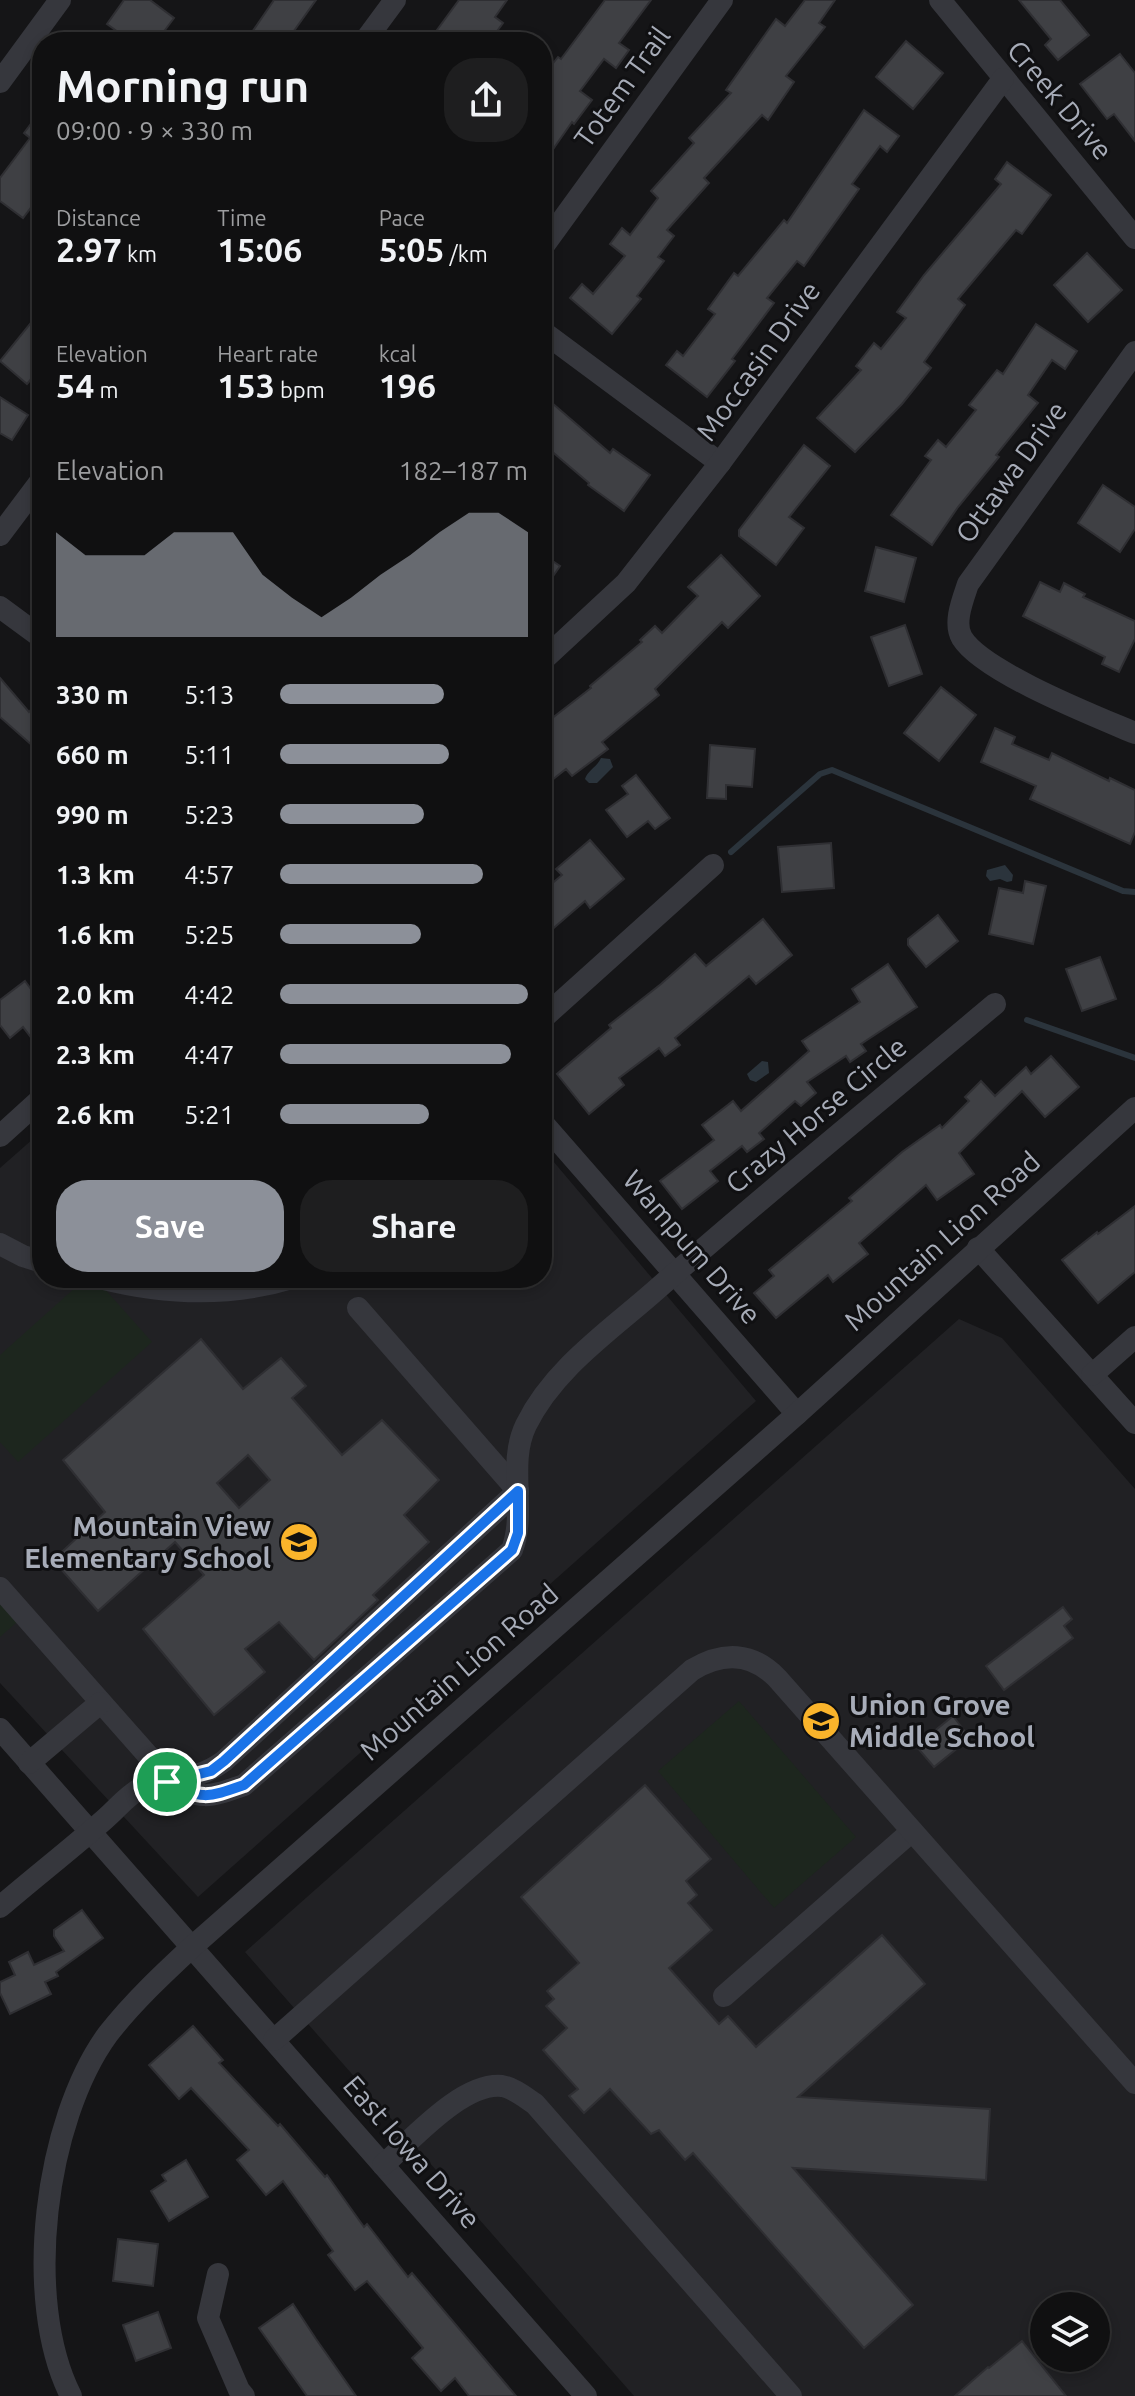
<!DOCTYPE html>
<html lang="en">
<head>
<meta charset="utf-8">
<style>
  body { margin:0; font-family:Ubuntu,sans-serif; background:#1e1e1f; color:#f1f3f6; height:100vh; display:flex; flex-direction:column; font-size:30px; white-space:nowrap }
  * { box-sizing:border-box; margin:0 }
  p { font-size:26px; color:#9c9d9f }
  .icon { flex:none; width:44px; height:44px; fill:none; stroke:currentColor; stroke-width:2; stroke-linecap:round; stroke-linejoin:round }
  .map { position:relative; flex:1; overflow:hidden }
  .drawer { position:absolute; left:32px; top:32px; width:520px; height:1256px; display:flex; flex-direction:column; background:#101011; border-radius:32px; box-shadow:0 4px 12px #0003,0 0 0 2px #303031 }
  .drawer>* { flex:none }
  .controls { position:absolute; left:1030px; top:2292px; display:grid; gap:16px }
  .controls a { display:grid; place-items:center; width:80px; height:80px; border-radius:50%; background:#101011; box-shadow:0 4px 12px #0003,0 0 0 2px #303031; font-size:40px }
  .pin { position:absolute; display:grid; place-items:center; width:68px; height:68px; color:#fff; margin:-34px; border:4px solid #fff; border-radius:50%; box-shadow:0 2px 8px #0007 }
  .round { display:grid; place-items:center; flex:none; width:84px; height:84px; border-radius:32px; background:#1e1e1f }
  .overview { display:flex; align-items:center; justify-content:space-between; height:136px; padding:0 24px }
  h1 { font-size:44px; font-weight:600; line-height:60px }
  .metrics { display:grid; grid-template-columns:repeat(3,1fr); gap:12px; height:136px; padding:8px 24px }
  .metrics div { display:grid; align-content:center }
  .metrics b { font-size:34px; font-weight:600 }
  .metrics small { font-size:22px; font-weight:400 }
  .metrics p { font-size:22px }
  .chart { height:224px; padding:16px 24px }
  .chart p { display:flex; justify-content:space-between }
  .chart svg { width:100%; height:144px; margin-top:8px; fill:#8c9099; opacity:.7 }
  .cta { display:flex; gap:16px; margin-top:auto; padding:16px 24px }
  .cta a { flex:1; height:92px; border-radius:32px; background:#8c9099; color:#fff; font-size:32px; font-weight:600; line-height:92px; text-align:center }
  .cta a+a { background:#1e1e1f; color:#f1f3f6 }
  ul { padding:0 24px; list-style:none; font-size:26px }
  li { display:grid; grid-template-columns:128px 96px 1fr; align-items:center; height:60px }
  li i { height:20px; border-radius:10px; background:#8c9099 }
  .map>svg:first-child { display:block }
  .built { fill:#212124; fill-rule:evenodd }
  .green { fill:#1d261e }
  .water { fill:#2b343c }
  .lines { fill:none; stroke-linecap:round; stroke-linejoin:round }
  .stream { stroke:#2b343c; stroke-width:6 }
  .building { fill:#3f4044; stroke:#2f2f33; stroke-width:2; fill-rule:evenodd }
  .minor { stroke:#36373d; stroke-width:22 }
  .route-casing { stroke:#fff; stroke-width:16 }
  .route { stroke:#1a73e8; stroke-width:10 }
  .labels { text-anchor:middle; stroke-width:6; stroke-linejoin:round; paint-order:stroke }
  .street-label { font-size:28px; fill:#a7acb8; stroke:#101012 }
  .poi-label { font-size:28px; font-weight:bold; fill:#a7acb8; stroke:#101012; text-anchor:end }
</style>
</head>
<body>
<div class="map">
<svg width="1135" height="2396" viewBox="0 0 1135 2396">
  <rect width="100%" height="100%" fill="#151517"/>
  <g class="built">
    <polygon points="42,1131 42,1278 542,1278 542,1148 756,1401 198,1897 0,1683 0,1168"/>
    <path d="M 959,1319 L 1002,1338 L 1135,1489 L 1135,2396 L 634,2396 L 245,1952 ZM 1044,2306 L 1096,2306 L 1096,2358 L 1044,2358 Z"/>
  </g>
  <g class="green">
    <polygon points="86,1278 95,1278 152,1342 18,1462 0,1442 0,1355"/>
    <polygon points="0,1592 24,1616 0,1637"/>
    <polygon points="739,1701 856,1837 774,1908 658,1771"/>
  </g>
  <g class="water">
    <path d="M 601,758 L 610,759 L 613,767 L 597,783 L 589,783 L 585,779 C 588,770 597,767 601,758 Z"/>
    <polygon points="1005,865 1013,875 1012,881 1007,882 1000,879 990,881 986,876 987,870"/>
    <polygon points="762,1061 768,1062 769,1073 756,1082 750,1080 747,1074"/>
  </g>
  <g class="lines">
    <g class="stream">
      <polyline points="731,852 820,774 832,770 1123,891 1135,892"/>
      <polyline points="1027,1020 1135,1058"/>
    </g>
  </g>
  <g class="building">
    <polygon points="124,0 150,0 174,18 156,42 132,42 107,24"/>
    <polygon points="274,0 316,0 286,42 260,42 250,35"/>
    <polygon points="459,0 507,0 495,17 503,23 489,42 454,42 437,30"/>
    <polygon points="605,0 651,0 619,43 629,50 616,68 604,59 580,91 592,100 574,124 572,122 542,165 542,77 558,57 561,59"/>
    <polygon points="805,0 835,0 819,23 825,27 786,76 794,82 768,120 762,115 704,178 709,183 667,230 674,236 658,257 664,261 637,296 641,299 612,334 570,298 582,284 593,294 625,256 610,244 622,228 630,235 658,198 651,191 694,143 689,138 731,93 726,90 776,19 785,26"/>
    <polygon points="1019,0 1060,0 1089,35 1058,60 1045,45 1051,39"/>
    <polygon points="906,41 943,73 913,109 876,77"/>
    <polygon points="1120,54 1135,73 1135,141 1114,114 1107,119 1080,84"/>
    <polygon points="42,109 42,193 23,218 0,201 0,178 30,138 24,133"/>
    <polygon points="864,110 899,136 887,152 880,146 852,184 859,189 804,266 797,261 767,298 774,303 732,359 735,361 707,397 666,365 677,351 683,356 715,314 708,309 734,273 738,276 784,220 787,223"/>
    <polygon points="1007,162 1051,195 1022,234 1016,230 958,299 965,305 924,362 931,368 902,404 855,452 817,418 861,370 856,366 874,343 881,349 906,318 897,312 924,275 1001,184 995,179"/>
    <polygon points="1087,253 1122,290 1088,322 1054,285"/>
    <polygon points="42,309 42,366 27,384 0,361"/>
    <polygon points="1036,324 1077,351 1065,369 1052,360 1028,395 1038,403 996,455 999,457 958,507 932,545 891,515 931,460 925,456 938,440 946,447 976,410 969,405 997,370 1003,374"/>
    <polygon points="0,397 28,415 12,440 0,433"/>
    <polygon points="552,403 610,453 613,449 650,475 624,511 588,485 589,483 542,443 542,416"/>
    <polygon points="804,445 830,466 789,517 804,528 776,565 739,536 739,530"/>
    <polygon points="1103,485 1135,507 1135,529 1120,552 1078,523"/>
    <polygon points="876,547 916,558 904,602 865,591"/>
    <polygon points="542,554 560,566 542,592"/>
    <polygon points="721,555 760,596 728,628 722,622 655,689 659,695 602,742 608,749 572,776 566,769 542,788 542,726 591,688 590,686 642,642 640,640 655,626 662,633 698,596 688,587"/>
    <polygon points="1040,582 1060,592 1064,583 1085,594 1083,597 1135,621 1135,639 1119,672 1102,664 1105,657 1023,616"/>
    <polygon points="905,625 922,674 889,686 871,637"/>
    <polygon points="0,678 29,712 42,698 42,754 0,717"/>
    <polygon points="941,687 976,715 939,761 904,733"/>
    <polygon points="995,728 1015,737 1012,744 1049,760 1052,753 1109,781 1110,778 1135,790 1135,832 1130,844 1030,799 1036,786 981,762"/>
    <polygon points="710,745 755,749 752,787 726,785 726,799 707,798"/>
    <polygon points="636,775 670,818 655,829 648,821 627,837 606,810 628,794 622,786"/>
    <polygon points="590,840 624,879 590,908 585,901 542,938 542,892 562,875 556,869"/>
    <polygon points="831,843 834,888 782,892 778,847"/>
    <polygon points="1025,881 1046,886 1033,944 989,934 999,888 1023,893"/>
    <polygon points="938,915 958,941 926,967 908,945 908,939"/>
    <polygon points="763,919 792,955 756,984 749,976 675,1038 680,1045 665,1056 659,1048 619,1078 624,1085 589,1114 557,1074 611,1028 609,1025 661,984 695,954 706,966"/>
    <polygon points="1100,957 1116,999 1082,1011 1066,969"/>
    <polygon points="888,964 917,1007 861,1044 866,1051 850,1062 846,1056 807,1082 816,1093 801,1106 795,1101 759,1133 764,1139 747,1152 742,1146 710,1171 718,1181 682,1209 660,1181 714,1140 702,1125 733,1101 741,1111 809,1051 802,1041 860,1002 852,989"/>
    <polygon points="25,981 42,1004 42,1033 33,1040 23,1027 10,1038 0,1025 0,1000"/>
    <polygon points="1051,1056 1079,1087 1045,1117 1022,1091 959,1153 974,1174 937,1200 926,1185 859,1243 868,1254 833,1282 828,1275 776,1318 754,1293 774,1276 769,1270 852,1201 849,1198 902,1152 940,1125 942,1128 969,1101 965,1097 981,1081 995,1096 1026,1067 1031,1074"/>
    <polygon points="1135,1206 1135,1272 1098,1303 1062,1260 1097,1232 1098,1234"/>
    <path d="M 201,1339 L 243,1389 L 281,1358 L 306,1386 L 292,1398 L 342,1455 L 382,1420 L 439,1480 L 404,1515 L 429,1542 L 373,1595 L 378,1600 L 314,1660 L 279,1622 L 245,1649 L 265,1672 L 214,1715 L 143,1629 L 204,1575 L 175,1542 L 98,1611 L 53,1560 L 105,1512 L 63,1460 ZM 248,1455 L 270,1480 L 239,1508 L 217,1483 Z"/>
    <polygon points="1063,1607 1072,1619 1064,1626 1073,1638 1004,1690 986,1666"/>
    <polygon points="953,1716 970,1738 934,1767 916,1746"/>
    <polygon points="645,1785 711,1859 686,1881 697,1895 688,1903 712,1930 669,1968 719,2024 728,2016 756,2047 882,1935 925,1984 798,2097 990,2109 986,2180 793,2168 913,2305 864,2348 693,2153 685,2160 659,2130 651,2134 610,2089 584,2113 569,2096 578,2089 543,2050 567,2028 546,2006 554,1999 547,1991 579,1963 521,1897"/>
    <polygon points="82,1910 103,1938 56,1972 58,1976 45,1982 51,1994 10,2014 0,1993 0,1982 15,1975 9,1962 28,1952 34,1965 64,1951 54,1936 54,1930"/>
    <polygon points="193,2026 223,2060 219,2063 278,2126 280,2124 325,2177 327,2175 364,2227 367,2224 408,2277 412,2273 516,2396 469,2396 455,2378 441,2391 412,2358 423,2348 367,2281 355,2290 328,2255 333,2251 283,2181 266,2195 237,2160 249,2150 191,2088 179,2099 149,2065"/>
    <polygon points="186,2160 208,2197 169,2221 151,2191 166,2181 162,2175"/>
    <polygon points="118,2239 158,2244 153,2286 113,2281"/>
    <polygon points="293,2304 316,2339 356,2396 307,2396 259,2328"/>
    <polygon points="158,2312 171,2348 136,2361 123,2325"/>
    <polygon points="1022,2341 1066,2396 955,2396 988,2367 989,2368"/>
  </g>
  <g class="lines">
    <g class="minor">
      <polyline points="940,0 1135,238"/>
      <polyline points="364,42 395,0"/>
      <polyline points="0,82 60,0"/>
      <polyline points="542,248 722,0"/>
      <polyline points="542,331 720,463"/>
      <path d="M 1135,352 L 968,584 C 963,599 953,623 962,638 C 983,672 1095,716 1135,733"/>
      <polyline points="0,535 42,479"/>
      <polyline points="0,607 42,638"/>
      <polyline points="542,661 626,583 720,463 1003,79"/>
      <polyline points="542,1019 713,865"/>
      <polyline points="542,1122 797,1414"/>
      <polyline points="0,1136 42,1098"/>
      <polyline points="0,1244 23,1256 42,1262"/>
      <polyline points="978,1248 1135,1423"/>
      <path d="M 100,1278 C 163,1294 230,1297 292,1278"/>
      <polyline points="358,1308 518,1491"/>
      <polyline points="1092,1375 1135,1337"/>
      <polyline points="0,1588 152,1760"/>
      <polyline points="0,1729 586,2396"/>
      <polyline points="29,1763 100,1703"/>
      <path d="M 167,1782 C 202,1800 207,1798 244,1785 L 512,1550 C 527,1510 507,1464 526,1425 C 554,1368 611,1330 656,1290 C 767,1192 882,1099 995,1004"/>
      <path d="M 0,1907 C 35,1877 71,1849 105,1819 C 118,1808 127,1795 143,1787 C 170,1774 193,1784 224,1761 L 518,1491"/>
      <polyline points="724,1996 912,1831"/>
      <path d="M 274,2040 L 692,1670 C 723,1651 752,1652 777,1678 L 1135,2083"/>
      <path d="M 383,2165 C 412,2140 462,2082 502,2086 C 514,2088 526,2098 535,2104 L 791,2396"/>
      <polyline points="218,2274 208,2318 239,2390 244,2396"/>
      <path d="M 71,2396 C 22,2300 45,2120 108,2034 C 133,2002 163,1974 192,1947 L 797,1414 L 1135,1108"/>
    </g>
  </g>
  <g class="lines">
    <g class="route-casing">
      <path id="route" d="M 518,1491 L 518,1533 L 512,1550 L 244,1785 C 207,1798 202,1800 167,1782 L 211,1771 L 224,1761 Z"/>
    </g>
    <use href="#route" class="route"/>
  </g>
  <defs>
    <g id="school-disc" transform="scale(2)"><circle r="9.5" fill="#fab42b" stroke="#101012"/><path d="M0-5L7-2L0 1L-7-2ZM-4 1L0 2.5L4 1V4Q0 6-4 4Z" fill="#111"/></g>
  </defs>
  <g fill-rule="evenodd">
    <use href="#school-disc" x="299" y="1542"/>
    <use href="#school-disc" x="821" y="1721"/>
  </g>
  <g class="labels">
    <g class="street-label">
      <text transform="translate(622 87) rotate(-54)" y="10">Totem Trail</text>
      <text transform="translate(1060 100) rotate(50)" y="10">Creek Drive</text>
      <text transform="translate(758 361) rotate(-54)" y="10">Moccasin Drive</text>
      <text transform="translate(1011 472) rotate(-54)" y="10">Ottawa Drive</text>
      <text transform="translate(816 1115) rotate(-40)" y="10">Crazy Horse Circle</text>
      <text transform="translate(942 1241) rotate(-42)" y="10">Mountain Lion Road</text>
      <text transform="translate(692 1247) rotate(49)" y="10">Wampum Drive</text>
      <text transform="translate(459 1672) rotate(-41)" y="10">Mountain Lion Road</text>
      <text transform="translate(412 2152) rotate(49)" y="10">East Iowa Drive</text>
    </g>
    <g class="poi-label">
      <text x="271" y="1536">Mountain View<tspan x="271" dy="32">Elementary School</tspan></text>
      <text x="849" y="1715" text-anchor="start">Union Grove<tspan x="849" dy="32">Middle School</tspan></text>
    </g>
  </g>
</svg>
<div class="controls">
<a><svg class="icon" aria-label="layers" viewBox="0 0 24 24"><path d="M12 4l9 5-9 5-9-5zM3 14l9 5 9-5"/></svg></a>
</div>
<div class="pin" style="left:167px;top:1782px;background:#1e9e55"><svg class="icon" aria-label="arrive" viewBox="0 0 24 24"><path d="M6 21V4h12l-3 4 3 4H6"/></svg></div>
<section class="drawer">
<div class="overview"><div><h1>Morning run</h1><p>09:00 · 9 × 330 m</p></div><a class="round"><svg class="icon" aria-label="share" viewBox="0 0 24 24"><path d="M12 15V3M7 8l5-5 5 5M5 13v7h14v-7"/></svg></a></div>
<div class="metrics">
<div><p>Distance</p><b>2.97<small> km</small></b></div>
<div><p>Time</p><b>15:06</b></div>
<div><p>Pace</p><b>5:05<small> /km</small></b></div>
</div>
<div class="metrics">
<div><p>Elevation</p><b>54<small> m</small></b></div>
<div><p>Heart rate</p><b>153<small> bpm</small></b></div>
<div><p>kcal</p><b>196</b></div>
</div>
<div class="chart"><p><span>Elevation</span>182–187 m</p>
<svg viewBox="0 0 160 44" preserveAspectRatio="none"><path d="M0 44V12L10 19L20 19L30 19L40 12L50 12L60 12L70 25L80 32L90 38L100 32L110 25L120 19L130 12L140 6L150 6L160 12V44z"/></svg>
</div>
<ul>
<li><b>330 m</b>5:13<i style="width:66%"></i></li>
<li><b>660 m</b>5:11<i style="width:68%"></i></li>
<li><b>990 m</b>5:23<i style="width:58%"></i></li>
<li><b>1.3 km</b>4:57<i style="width:82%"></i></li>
<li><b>1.6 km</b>5:25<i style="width:57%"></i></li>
<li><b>2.0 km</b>4:42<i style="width:100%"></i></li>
<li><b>2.3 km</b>4:47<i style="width:93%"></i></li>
<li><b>2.6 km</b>5:21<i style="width:60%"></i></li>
</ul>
<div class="cta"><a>Save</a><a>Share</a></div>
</section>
</div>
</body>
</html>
